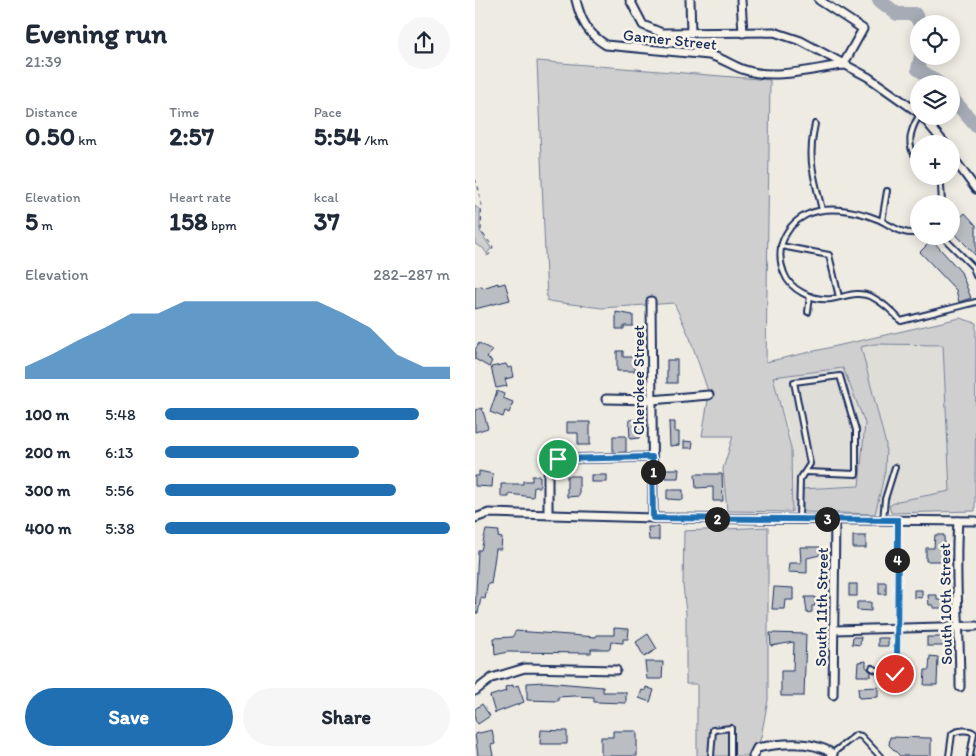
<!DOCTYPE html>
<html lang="en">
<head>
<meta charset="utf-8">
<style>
  body { margin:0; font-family:Itim,sans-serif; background:#f6f6f7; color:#1f2937; height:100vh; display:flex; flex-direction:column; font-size:19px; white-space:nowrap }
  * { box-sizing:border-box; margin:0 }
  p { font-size:16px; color:#747a83 }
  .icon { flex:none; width:28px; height:28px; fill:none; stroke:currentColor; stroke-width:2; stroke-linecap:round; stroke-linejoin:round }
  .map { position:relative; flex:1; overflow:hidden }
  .sheet { display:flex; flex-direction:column; background:#fff; width:475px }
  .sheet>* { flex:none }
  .tools { position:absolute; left:435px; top:15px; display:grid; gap:10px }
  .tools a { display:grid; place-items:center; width:50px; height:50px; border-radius:50%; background:#fff; box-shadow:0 2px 12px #0003; font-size:25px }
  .pin { position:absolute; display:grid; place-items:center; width:42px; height:42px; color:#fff; margin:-21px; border:2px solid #fff; border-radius:50%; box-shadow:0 1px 5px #0007 }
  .km { position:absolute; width:25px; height:25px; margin:-12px; border-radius:50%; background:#222; color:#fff; font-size:14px; line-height:25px; text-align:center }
  .round { display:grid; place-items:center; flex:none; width:52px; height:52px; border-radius:26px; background:#f6f6f7 }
  .head { display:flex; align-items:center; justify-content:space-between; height:85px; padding:0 25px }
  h1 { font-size:28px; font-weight:700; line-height:38px }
  .stats { display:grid; grid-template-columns:repeat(3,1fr); gap:8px; height:85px; padding:5px 25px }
  .stats div { display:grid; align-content:center }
  .stats b { font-size:25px; font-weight:700 }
  .stats small { font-size:14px; font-weight:400 }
  .stats p { font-size:14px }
  .chart { height:140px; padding:10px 25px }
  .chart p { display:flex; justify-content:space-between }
  .chart svg { width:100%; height:90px; margin-top:5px; fill:#1f6fb2; opacity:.7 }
  .button { display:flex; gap:10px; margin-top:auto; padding:10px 25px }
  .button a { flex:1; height:58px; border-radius:30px; background:#1f6fb2; color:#fff; font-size:20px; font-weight:700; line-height:58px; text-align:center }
  .button a+a { background:#f6f6f7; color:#1f2937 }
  ul { padding:0 25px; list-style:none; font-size:16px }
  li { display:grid; grid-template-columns:80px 60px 1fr; align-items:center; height:38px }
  li i { height:12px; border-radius:6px; background:#1f6fb2 }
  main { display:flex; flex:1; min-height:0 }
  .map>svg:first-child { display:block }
  .built { fill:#deddd8 }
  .green { fill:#cfcfcf; stroke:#757f96 }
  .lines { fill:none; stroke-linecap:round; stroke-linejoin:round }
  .river { stroke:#a6abb5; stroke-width:14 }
  .building { fill:#babdc2; stroke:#1b2f5e }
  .service-casing { stroke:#1b2f5e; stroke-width:8 }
  .minor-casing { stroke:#1b2f5e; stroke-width:11 }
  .path { stroke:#1b2f5e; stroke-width:1; stroke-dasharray:4 4; stroke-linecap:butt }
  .service { stroke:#f7f3e8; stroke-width:4 }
  .minor { stroke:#f7f3e8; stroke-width:7 }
  .route-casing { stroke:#fff; stroke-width:10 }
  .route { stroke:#1f6fb2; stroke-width:6 }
  .labels { text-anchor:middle; stroke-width:5; stroke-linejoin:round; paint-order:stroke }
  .street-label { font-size:16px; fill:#1b2f5e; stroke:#f7f3e8 }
</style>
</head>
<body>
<main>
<section class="sheet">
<div class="head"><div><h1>Evening run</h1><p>21:39</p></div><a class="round"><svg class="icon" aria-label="share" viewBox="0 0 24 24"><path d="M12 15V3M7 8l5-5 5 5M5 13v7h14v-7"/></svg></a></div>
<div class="stats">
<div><p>Distance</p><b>0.50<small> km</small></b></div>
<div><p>Time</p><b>2:57</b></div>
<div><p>Pace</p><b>5:54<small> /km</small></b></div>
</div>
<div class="stats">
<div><p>Elevation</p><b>5<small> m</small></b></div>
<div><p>Heart rate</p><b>158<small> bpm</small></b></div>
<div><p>kcal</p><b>37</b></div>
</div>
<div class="chart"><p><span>Elevation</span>282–287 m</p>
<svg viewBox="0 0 160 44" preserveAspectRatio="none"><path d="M0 44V38L10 32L20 25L30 19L40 12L50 12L60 6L70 6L80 6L90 6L100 6L110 6L120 12L130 19L140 32L150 38L160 38V44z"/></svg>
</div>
<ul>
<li><b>100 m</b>5:48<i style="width:89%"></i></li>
<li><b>200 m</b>6:13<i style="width:68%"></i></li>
<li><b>300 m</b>5:56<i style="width:81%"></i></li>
<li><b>400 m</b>5:38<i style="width:100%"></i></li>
</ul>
<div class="button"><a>Save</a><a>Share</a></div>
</section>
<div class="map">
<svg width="501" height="756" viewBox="0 0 501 756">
  <rect width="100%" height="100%" fill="#eeebe2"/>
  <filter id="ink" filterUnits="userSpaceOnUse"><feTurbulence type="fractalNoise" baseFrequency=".02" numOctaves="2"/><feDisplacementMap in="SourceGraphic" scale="10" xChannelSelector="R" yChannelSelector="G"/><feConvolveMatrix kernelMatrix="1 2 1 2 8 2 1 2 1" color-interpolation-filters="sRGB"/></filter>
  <g filter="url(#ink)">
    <g class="built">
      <polygon points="399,344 468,345 475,492 423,501 400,514 410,479 411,445 386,347"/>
      <polygon points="368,368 390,423 391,439 384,486 327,489 329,512 317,512 318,481 315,434 298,377"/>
    </g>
    <g class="green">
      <polygon points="62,61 295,80 291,362 485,318 501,323 500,511 416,513 414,506 423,501 475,491 468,345 399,344 386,347 411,445 410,472 400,514 329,512 326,489 384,486 390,423 368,368 298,377 316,448 317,512 252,511 248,469 258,436 227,436 234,394 215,338 199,303 127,308 72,301"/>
      <polygon points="0,206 5,210 5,231 16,248 12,254 8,248 0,244"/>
      <polygon points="293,527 293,700 286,737 282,748 275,756 222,756 222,684 211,684 211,613 208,585 209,531"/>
    </g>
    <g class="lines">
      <g class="river">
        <polyline points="404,0 422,14 440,14 445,24"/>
        <polyline points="446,56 443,69 465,84"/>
        <polyline points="476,97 501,126"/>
      </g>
    </g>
    <g class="building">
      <polygon points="490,213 501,225 501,256 476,229 476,225"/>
      <polygon points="457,240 486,272 496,298 484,302 481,290 445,252"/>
      <polygon points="23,283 23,285 30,283 35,300 0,309 0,287 7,286 8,288"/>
      <polygon points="141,312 158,315 158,326 149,326 149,329 141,329"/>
      <polygon points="4,343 17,350 12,358 17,361 14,367 0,359 0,350"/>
      <polygon points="142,351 148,351 148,357 160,357 160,371 142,371"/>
      <rect x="192" y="360" width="10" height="23"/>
      <polygon points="31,364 33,368 37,367 39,377 30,379 32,386 21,388 16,367"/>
      <polygon points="22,391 29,394 28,398 38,402 34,413 30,411 28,417 15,412"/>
      <polygon points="7,408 13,428 0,432 0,410"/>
      <polygon points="164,419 164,438 155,439 154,420"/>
      <polygon points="92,422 115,422 115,445 103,445 103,433 92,433"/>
      <polygon points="194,422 200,422 200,432 204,432 204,445 195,446"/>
      <polygon points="138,436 151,436 151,452 138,453"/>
      <polygon points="209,441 218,442 217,448 209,448"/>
      <polygon points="190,469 204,469 203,478 190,478"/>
      <polygon points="4,471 18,474 17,487 0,486 0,476 4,476"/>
      <polygon points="220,474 247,474 248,501 238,501 238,487 221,488"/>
      <rect x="116" y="475" width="16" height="7"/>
      <polygon points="57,476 65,476 65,487 59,487 58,497 34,494 34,497 26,497 26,484 48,484 48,481 57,481"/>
      <polygon points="92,476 104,476 104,496 92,497"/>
      <polygon points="192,490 208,490 208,500 192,499"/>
      <polygon points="173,527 184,527 184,540 174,540"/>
      <polygon points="11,530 24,531 23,537 27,538 26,549 21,549 16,584 13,583 10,599 6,598 3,613 0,613 3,550 6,550"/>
      <polygon points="460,535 469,535 470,561 451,561 451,548 459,548"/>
      <rect x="378" y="536" width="13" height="12"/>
      <polygon points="325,547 345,547 345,555 332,558 332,573 313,572 314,563 326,563"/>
      <rect x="404" y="582" width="7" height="12"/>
      <rect x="374" y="584" width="8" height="12"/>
      <polygon points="299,587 318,588 318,600 310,600 309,609 297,609"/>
      <polygon points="439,590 447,590 447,598 439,597"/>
      <polygon points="453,595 462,595 462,600 469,600 469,608 458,608 458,605 454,605"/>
      <polygon points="330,597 340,597 340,606 337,606 337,612 332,613"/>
      <polygon points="382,602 396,602 396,611 382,610"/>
      <polygon points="139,628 154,629 153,639 148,639 148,643 136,642 135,649 116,649 116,653 32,652 20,655 19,638 37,637 41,631 121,637 121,635 139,635"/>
      <polygon points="295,633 331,634 329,696 306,696 306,671 318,671 319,642 296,646"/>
      <polygon points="173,634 182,649 169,657 161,642"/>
      <polygon points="378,637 386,637 385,645 377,644"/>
      <rect x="452" y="637" width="18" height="9"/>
      <rect x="403" y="638" width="10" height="8"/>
      <polygon points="455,656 463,657 462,685 449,685 450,670 454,670"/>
      <polygon points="391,661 391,667 396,672 396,676 382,676 383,662"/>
      <polygon points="170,662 188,662 187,679 172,679"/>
      <polygon points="70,682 128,687 128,692 151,692 151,703 119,702 119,697 99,696 83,697 83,701 52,700 52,683"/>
      <polygon points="38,685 38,687 43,685 49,702 20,713 15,696 31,691 30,687"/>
      <polygon points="171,687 179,690 175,702 164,698 167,690 170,691"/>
      <polygon points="403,687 403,697 384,698 383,688"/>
      <polygon points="7,704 15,716 3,724 0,720 0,709"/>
      <polygon points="17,730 20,744 16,745 18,756 3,756 0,734"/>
      <polygon points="66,730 92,731 92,744 65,744"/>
      <polygon points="138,731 162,731 162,756 126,756 126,737 138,737"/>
      <polygon points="415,737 456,738 456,756 425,756 414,745"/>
    </g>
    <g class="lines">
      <g class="service-casing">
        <g id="service">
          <path d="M 340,124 C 332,161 339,176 347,210"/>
          <path d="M 444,160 C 430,148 435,130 444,116"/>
          <polyline points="463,176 466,185 467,204"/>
          <polyline points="407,221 412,191"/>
          <path d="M 444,232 C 428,237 415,224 402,219 C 380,210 352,205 331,215 C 319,221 311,231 307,243 C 304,254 305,263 309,273 C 315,290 338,301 356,299 C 370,297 382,290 397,297 C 407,302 418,312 426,321 L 501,302"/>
          <polyline points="467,236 498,267 501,276"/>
          <polyline points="306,246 354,255 364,297"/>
          <polyline points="333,312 335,296"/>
          <polyline points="324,519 325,479 335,464 319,382 365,376 381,430 381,474 331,472"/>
          <polyline points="408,520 410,499 420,467"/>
          <polyline points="397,668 415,676 422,671 423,520"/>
          <polyline points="236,756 238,730 256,728 256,756"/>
          <polyline points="354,756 381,735 386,736 405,756"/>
          <path d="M 474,756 L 477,734 C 482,730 494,729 499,733 L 495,756"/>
        </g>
      </g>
      <g class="minor-casing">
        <g id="minor">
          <path d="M 101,0 C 106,21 113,34 131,45 L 234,55 C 248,58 257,66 270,70 C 300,80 337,69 368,65"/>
          <polyline points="155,0 168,25 187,33 299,32 326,41 393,77 444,113"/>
          <polyline points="215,0 216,33"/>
          <polyline points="266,0 268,33"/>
          <polyline points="344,0 388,29 368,65"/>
          <polyline points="447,116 470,144"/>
          <polyline points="476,155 501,189"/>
          <polyline points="176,301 178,518"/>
          <polyline points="131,399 176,400 234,395"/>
          <polyline points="73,514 73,474 78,461 83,459 177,457"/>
          <polyline points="0,518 14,513 178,518 501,521"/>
          <path d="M 483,521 C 479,576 485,631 485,687"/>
          <polyline points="359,630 501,626"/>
          <polyline points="0,691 17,678 50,668 141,670"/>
          <polyline points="358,695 360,519"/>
          <path d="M 278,756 L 282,748 C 306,743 338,740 358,754"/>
        </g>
      </g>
      <path class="path" d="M 0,179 C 7,193 7,215 6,231 L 18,247 L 15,254 L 11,256"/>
      <use href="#service" class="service"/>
      <use href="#minor" class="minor"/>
    </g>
  </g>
  <g class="lines" filter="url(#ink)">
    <g class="route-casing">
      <polyline id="route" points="83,459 177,457 178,518 423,520 422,670 420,674"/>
    </g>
    <use href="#route" class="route"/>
  </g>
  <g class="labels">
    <g class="street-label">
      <text transform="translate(195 39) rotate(6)" y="6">Garner Street</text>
      <text transform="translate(163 380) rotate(-90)" y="6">Cherokee Street</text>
      <text transform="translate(470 604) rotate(-91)" y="6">South 10th Street</text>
      <text transform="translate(346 607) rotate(-89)" y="6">South 11th Street</text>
    </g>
  </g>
</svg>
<div class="tools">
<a><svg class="icon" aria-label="locate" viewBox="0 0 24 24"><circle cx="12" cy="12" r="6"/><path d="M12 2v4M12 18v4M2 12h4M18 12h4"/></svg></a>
<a><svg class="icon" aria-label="layers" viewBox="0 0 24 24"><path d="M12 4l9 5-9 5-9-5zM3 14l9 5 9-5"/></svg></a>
<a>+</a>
<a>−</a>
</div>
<div class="pin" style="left:83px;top:459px;background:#1e9e55"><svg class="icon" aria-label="arrive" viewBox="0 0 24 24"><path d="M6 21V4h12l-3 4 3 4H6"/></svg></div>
<div class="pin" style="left:420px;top:674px;background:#d93025"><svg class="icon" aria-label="check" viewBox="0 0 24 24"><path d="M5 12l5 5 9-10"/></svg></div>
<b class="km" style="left:178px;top:472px">1</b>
<b class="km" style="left:242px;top:519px">2</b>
<b class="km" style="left:352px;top:519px">3</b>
<b class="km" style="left:422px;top:560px">4</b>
</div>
</main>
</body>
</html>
